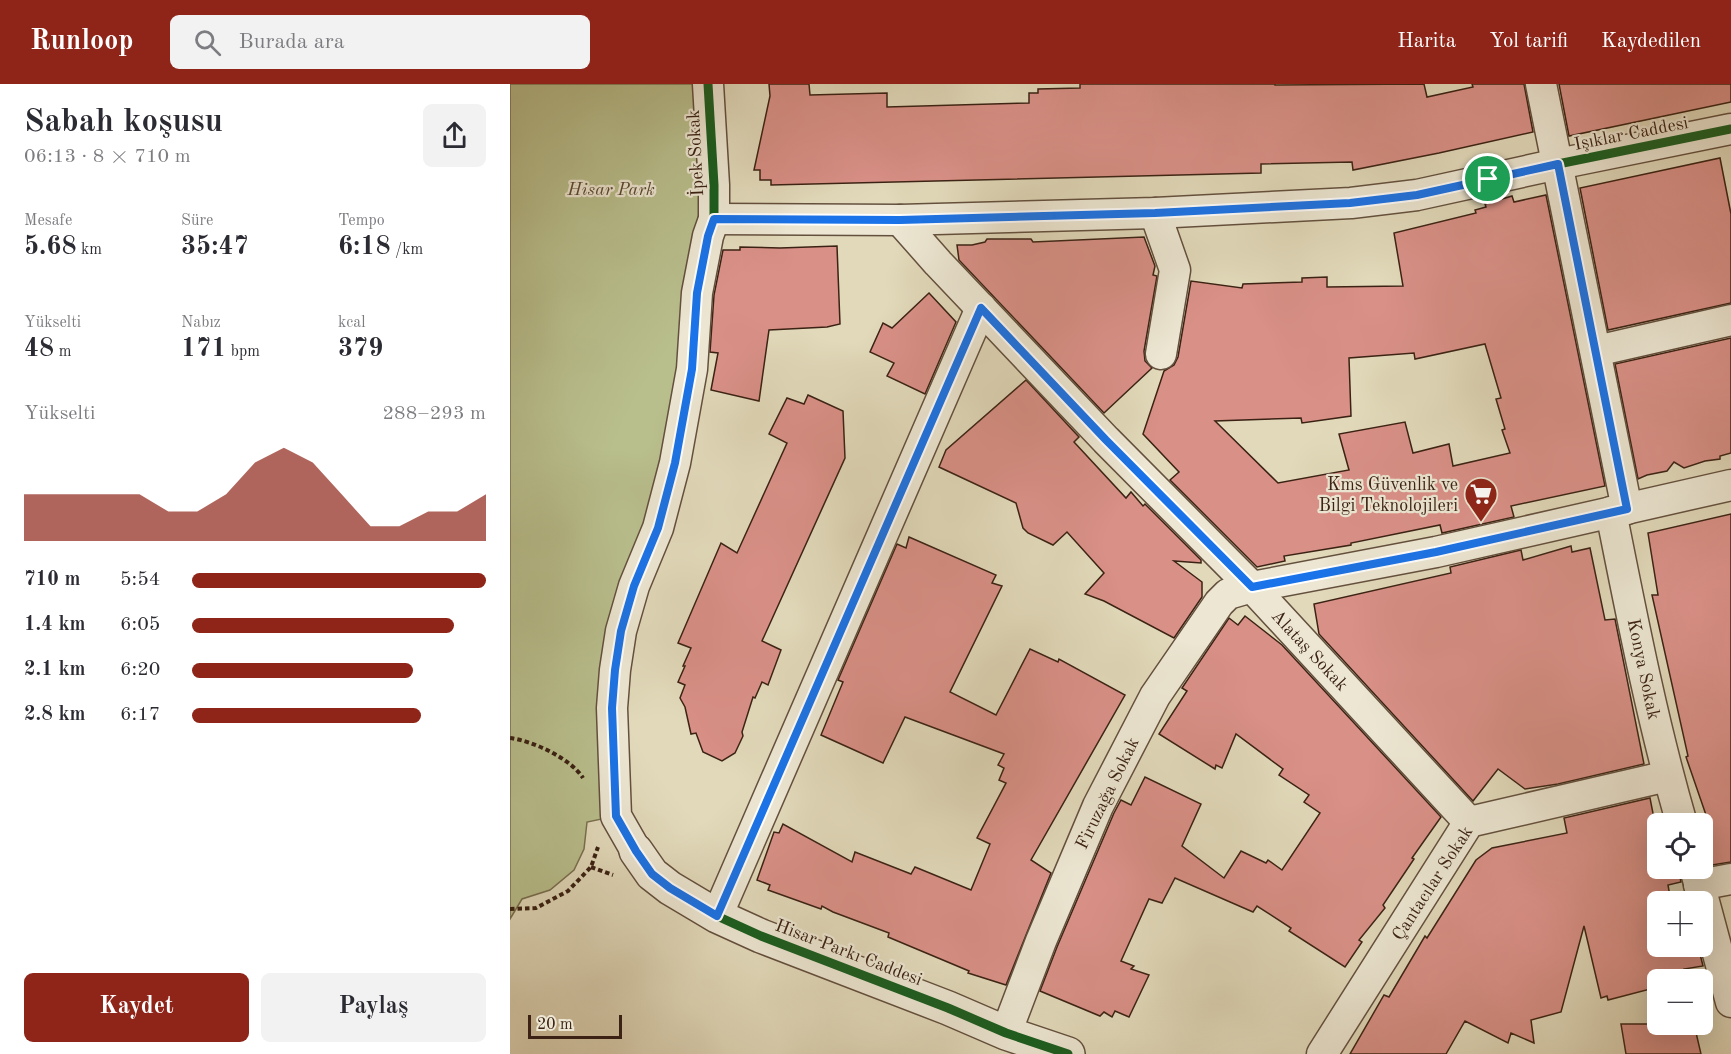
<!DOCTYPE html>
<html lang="tr">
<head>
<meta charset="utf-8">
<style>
  body { margin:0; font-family:"Old Standard TT",serif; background:#f2f2f3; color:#2b2b33; height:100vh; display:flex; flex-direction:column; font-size:22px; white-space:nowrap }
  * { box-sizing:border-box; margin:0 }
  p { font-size:20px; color:#7c7c81 }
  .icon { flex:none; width:33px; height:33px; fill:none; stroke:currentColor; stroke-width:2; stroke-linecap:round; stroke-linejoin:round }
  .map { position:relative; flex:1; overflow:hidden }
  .sheet { display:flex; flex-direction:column; background:#fff; width:510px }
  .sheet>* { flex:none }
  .fabs { position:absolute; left:1137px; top:729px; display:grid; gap:12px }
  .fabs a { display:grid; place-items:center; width:66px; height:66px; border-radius:9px; background:#fff; box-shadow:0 6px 24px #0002; font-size:30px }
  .scale { position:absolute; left:18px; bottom:15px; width:94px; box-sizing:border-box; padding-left:6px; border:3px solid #3b2214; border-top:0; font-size:16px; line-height:21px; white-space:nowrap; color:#3b2214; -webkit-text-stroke:4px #ece6d2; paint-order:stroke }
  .pin { position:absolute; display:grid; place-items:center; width:51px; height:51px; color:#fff; margin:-26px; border:3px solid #fff; border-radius:50%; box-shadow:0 2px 6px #0007 }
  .round { display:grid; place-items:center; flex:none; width:63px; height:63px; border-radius:9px; background:#f2f2f3 }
  .head { display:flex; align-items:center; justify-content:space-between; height:102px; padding:0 24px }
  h1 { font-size:33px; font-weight:700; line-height:45px }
  .stats { display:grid; grid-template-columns:repeat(3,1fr); gap:9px; height:102px; padding:6px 24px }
  .stats div { display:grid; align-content:center }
  .stats b { font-size:26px; font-weight:700 }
  .stats small { font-size:16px; font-weight:400 }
  .stats p { font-size:16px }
  .chart { height:168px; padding:12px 24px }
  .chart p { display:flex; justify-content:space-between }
  .chart svg { width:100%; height:108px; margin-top:6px; fill:#8f2418; opacity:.7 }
  .cta { display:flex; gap:12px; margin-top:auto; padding:12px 24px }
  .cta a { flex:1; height:69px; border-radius:9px; background:#8f2418; color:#fff; font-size:24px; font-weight:700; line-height:69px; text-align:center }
  .cta a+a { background:#f2f2f3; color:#2b2b33 }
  ul { padding:0 24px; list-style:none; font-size:20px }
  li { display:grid; grid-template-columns:96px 72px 1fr; align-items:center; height:45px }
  li i { height:15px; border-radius:8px; background:#8f2418 }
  header { display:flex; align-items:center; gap:36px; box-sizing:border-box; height:84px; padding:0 30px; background:#8f2418; color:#fff }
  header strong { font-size:28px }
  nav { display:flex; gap:33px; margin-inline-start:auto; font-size:21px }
  .search { width:420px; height:54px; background:#f2f2f3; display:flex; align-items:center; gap:15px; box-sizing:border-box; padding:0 21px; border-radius:9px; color:#7c7c81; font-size:22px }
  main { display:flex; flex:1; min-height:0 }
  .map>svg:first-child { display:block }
  .green { fill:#b8be8c; stroke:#7a7050; stroke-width:1.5 }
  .building { fill:#d99087; stroke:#3b2214; stroke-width:1.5; fill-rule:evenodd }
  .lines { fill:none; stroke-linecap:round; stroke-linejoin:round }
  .minor-casing { stroke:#64503e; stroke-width:33 }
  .tertiary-casing { stroke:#64503e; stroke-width:36 }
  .path { stroke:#3b2214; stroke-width:4; stroke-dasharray:4.5 3; stroke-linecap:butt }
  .minor { stroke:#ece6d2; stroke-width:30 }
  .tertiary { stroke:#ece6d2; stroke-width:33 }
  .cycleway-casing { stroke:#ece6d2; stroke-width:13 }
  .cycleway { stroke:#1b5e20; stroke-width:9 }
  .route-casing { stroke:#fff; stroke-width:12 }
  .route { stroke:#1a73e8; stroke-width:8 }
  .labels { text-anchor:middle; stroke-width:4.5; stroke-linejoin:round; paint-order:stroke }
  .street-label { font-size:18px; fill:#3b2214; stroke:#ece6d2 }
  .park-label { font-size:18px; font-style:italic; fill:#5a4932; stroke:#ece6d2 }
  .poi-label { font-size:18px; fill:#3b2214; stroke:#ece6d2; text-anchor:end }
</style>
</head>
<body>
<header>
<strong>Runloop</strong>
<div class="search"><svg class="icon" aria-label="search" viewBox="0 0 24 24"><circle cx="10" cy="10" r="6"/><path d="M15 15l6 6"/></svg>Burada ara</div>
<nav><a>Harita</a><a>Yol tarifi</a><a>Kaydedilen</a></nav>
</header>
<main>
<section class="sheet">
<div class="head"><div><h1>Sabah koşusu</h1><p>06:13 · 8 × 710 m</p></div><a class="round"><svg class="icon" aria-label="share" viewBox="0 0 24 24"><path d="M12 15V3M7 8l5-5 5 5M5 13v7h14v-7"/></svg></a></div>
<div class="stats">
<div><p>Mesafe</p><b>5.68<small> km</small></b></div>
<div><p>Süre</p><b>35:47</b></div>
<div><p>Tempo</p><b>6:18<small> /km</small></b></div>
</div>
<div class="stats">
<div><p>Yükselti</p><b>48<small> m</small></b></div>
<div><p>Nabız</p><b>171<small> bpm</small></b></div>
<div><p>kcal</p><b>379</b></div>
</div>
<div class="chart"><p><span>Yükselti</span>288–293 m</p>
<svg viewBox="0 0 160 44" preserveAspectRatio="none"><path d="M0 44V25L10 25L20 25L30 25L40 25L50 32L60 32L70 25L80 12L90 6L100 12L110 25L120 38L130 38L140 32L150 32L160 25V44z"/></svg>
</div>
<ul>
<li><b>710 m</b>5:54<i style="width:100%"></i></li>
<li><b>1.4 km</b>6:05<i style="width:89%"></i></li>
<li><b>2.1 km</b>6:20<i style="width:75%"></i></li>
<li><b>2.8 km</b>6:17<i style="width:78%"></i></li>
</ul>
<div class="cta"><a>Kaydet</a><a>Paylaş</a></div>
</section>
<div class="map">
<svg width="1221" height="970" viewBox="0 0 1221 970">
  <rect width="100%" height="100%" fill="#e1d9ba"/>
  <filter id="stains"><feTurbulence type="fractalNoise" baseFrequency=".00333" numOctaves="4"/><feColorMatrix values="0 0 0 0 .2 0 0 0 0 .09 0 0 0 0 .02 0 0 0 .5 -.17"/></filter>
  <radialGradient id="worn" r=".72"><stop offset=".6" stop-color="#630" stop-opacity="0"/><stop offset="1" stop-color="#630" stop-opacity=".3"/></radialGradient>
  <polygon class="green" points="0,0 198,0 204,135 124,502 106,732 77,738 74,765 64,786 40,806 12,815 0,835"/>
  <g class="building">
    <polygon points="259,0 299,0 300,11 377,9 377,23 519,19 519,9 528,9 528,5 570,4 570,0 765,0 765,1 914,0 917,13 963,3 962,0 1014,0 1023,48 929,69 843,86 842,78 751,80 751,89 261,101 261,96 250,96 250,86 244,86 260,12"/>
    <polygon points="1049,0 1221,0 1221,18 1059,52"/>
    <polygon points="1210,74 1221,130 1221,219 1098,246 1070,104"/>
    <path d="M 1036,111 L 1095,402 L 1001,422 L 1004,433 L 932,449 L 930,441 L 841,459 L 841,461 L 774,472 L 775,477 L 747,483 L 660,396 L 669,388 L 633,350 L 654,287 L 664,281 L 668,273 L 681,197 L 732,204 L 733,200 L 792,198 L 792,194 L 817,193 L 817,203 L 893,202 L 884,149 L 966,129 L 965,126 L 976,123 L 975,120 L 1002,112 L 1004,118 ZM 975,260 L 991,314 L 986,315 L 995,345 L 992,346 L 1000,369 L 943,382 L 939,360 L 903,369 L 895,338 L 829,350 L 839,386 L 768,399 L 705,337 L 791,334 L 792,339 L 841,332 L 839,274 L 904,269 L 905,275 Z"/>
    <polygon points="634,153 645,182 643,191 647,192 634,267 635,277 642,284 594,329 449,176 447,161 462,161 475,158 477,155 521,155 523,158"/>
    <polygon points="327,162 330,240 317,243 259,246 249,317 201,306 208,269 200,268 204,211 213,166 230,166 230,163 270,164"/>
    <polygon points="419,209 446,238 415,310 377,292 384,279 360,268 373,239 382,244"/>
    <polygon points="1221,254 1221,369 1210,372 1210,375 1195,377 1174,384 1164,378 1157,387 1137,391 1128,395 1105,280"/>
    <polygon points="516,296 569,353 564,358 616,414 621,408 633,422 635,420 691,476 691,479 664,477 692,498 692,513 664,554 594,517 575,510 594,489 557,448 543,461 518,449 513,444 506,419 429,383 436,366"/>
    <polygon points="298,311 333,327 335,374 252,557 271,566 258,601 252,598 245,614 243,613 232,648 233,652 225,669 212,677 193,668 186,649 181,650 175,623 170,614 175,601 168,598 175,582 173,582 181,564 168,559 211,459 227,469 277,359 259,350 277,314 294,320"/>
    <polygon points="1221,430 1221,778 1202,781 1198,772 1192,769 1192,740 1189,740 1188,733 1196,731 1176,673 1178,672 1142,511 1148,511 1138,449"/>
    <polygon points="399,453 486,491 482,499 492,502 440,608 486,631 520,565 548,578 549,575 615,611 521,776 541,789 496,901 458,889 459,887 378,853 379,849 323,828 312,822 311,825 258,806 260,801 247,796 264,748 269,749 273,740 342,778 345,768 401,790 405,783 461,806 480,760 467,754 496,699 489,696 494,684 488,681 494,670 395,633 373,679 311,651 333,598 328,596 387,460 396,464"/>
    <polygon points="1061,462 1062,468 1080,464 1095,536 1105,535 1134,680 1048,700 1015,705 988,685 963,717 809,550 804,520 941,489 940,483 1011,466 1013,476"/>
    <polygon points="735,532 772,561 931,733 902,774 904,775 873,821 875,824 849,856 852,858 835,883 779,847 781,844 747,822 743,828 665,794 652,819 639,815 611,877 624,882 621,885 639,891 619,933 605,927 602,933 594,928 590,932 530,907 547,863 604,729 611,716 621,721 635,693 691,720 672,762 714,794 731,767 756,779 758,776 772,786 810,729 794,718 799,711 769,691 773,685 726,650 712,684 706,681 705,685 649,650 677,607 672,604 719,534 728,541"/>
    <polygon points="1140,714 1146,745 1148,744 1148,784 1168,784 1171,798 1158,801 1161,818 1148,818 1148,862 1188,862 1193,882 1174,885 1177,895 1148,896 1148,903 1098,916 1097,912 1091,914 1074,842 1051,928 1021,936 1024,959 1001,949 998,959 955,937 936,970 840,970 874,911 879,913 915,852 917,854 966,776 982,764 1057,749 1054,734"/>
    <polygon points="1111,940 1184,940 1191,970 1116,970"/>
  </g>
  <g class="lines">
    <g class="minor-casing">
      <g id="minor">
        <polyline points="1031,0 1117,425"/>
        <polyline points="645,129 665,186 651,270"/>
        <polyline points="204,135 390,136 645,129 841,119 907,111 1048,80 1221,45"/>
        <polyline points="390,136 428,179 596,356 742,503 959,738"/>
        <polyline points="1086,267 1221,236"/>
        <path d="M 1101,428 C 1122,533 1142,637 1172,740"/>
        <polyline points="126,767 106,732 102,624 105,586 111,547 124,502 148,444 165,379 182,285 187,209 198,152 204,135 204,101 198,0"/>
        <polyline points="1185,784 1221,918"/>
        <polyline points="1189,801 1221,795"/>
        <polyline points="207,832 471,224"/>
        <polyline points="496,949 531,857 588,722 645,612 709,519 718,510 742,503 926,468 1221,401"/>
        <polyline points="812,970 959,738 1158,692"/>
      </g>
    </g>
    <g class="tertiary-casing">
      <polyline id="tertiary" points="126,767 142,790 160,804 207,832 251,852 438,924 496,949 558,970"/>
    </g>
    <g class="path">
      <path d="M 0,654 C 23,657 60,674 73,694"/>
      <polyline points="81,783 103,791"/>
      <polyline points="0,825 26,824 58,807 81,783 88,763"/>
    </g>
    <use href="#minor" class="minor"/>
    <use href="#tertiary" class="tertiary"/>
    <g class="cycleway-casing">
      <g id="cycleway">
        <polyline points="198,0 204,101 204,135 198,152 187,209 182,285 165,379 148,444 124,502 111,547 105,586 102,624 106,732 126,767 142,790 160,804 207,832 251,852 438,924 496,949 558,970"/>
        <polyline points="204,135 390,136 645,129 841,119 907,111 1048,80 1221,45"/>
      </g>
    </g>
    <use href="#cycleway" class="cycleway"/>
  </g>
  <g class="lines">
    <g class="route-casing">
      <polygon id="route" points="1048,80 1117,425 926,468 742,503 596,356 471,224 207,832 160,804 142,790 126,767 106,732 102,624 105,586 111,547 124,502 148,444 165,379 182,285 187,209 198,152 204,135 390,136 645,129 840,119 907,111"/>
    </g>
    <use href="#route" class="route"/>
  </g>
  <defs>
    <g id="supermarket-pin" transform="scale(1.725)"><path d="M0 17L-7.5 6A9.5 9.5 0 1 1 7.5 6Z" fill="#8f2418" stroke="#ece6d2"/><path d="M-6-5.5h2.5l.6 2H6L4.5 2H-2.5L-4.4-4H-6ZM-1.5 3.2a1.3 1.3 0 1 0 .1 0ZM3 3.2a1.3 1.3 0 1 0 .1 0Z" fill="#fff"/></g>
  </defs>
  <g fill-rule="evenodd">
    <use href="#supermarket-pin" x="971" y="410"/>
  </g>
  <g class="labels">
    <g class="street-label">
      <text transform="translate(1121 49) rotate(-11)" y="6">Işıklar Caddesi</text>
      <text transform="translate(185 69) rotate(-93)" y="6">İpek Sokak</text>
      <text transform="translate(800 566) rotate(47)" y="6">Alataş Sokak</text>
      <text transform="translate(1134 585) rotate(78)" y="6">Konya Sokak</text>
      <text transform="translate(597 709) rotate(-64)" y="6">Firuzağa Sokak</text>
      <text transform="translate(922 799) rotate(-57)" y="6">Çantacılar Sokak</text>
      <text transform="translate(339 868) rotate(21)" y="6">Hisar Parkı Caddesi</text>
    </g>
    <g class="park-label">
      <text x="101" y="111">Hisar Park</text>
    </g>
    <g class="poi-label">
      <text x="948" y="406">Kms Güvenlik ve<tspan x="948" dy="21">Bilgi Teknolojileri</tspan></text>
    </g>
  </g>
  <rect width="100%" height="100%" filter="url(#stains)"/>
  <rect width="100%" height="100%" fill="url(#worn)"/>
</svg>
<div class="fabs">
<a><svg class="icon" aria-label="locate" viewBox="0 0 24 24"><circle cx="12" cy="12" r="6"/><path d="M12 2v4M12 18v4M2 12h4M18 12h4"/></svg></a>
<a>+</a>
<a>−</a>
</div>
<div class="scale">20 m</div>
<div class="pin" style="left:978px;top:95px;background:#1e9e55"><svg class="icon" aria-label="arrive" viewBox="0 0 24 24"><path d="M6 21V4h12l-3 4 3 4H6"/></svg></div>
</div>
</main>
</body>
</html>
